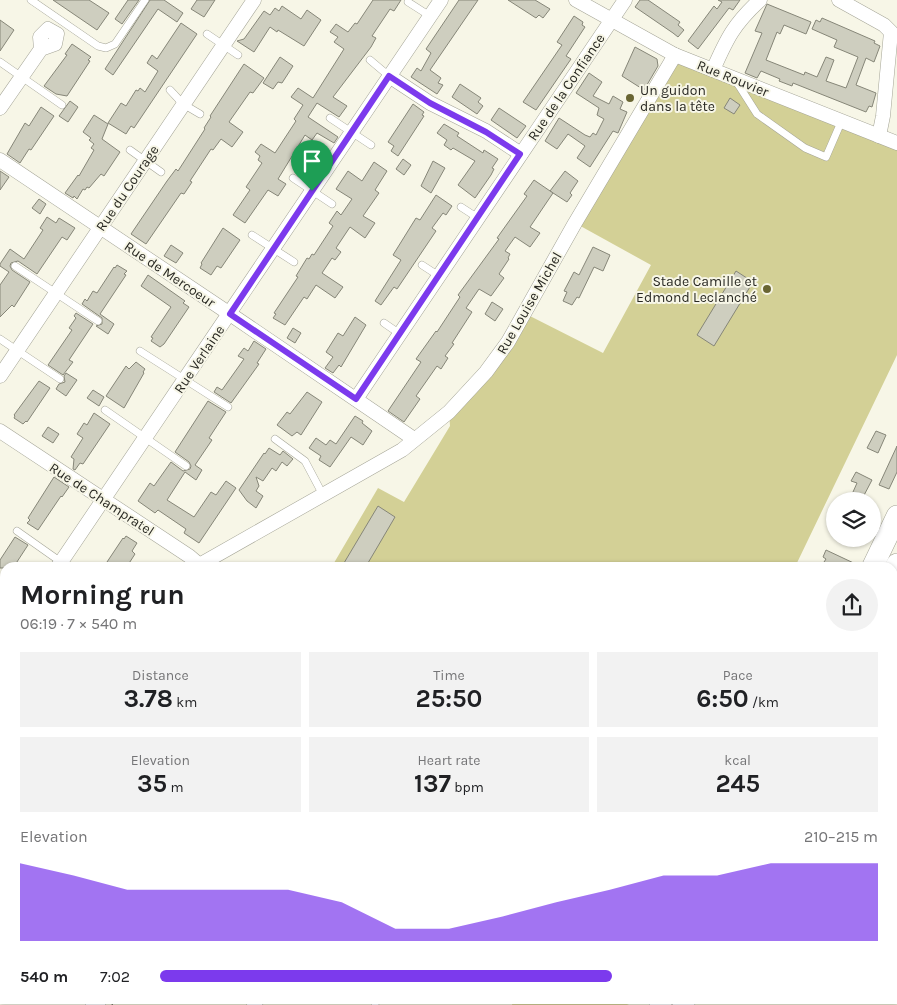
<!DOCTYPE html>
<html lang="en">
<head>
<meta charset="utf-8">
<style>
  body { margin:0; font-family:Karla,sans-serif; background:#f2f2f2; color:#202124; height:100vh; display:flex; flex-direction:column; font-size:19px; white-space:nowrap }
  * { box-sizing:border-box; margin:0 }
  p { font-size:16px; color:#757577 }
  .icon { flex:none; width:28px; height:28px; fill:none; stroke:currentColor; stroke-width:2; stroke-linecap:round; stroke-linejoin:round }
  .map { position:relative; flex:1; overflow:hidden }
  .panel { position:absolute; left:0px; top:562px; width:898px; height:442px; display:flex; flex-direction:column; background:#fff; border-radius:15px 15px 0 0; box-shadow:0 1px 4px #0004 }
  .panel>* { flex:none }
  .controls { position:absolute; left:826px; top:492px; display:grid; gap:10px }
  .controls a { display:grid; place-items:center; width:55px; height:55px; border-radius:50%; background:#fff; box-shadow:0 1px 4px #0004; font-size:25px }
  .pin { position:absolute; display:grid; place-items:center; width:42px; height:42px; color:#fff; margin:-51px -21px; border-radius:50% 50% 50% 0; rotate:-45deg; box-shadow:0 0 5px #0007 }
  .pin .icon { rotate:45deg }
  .round { display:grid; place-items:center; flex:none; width:52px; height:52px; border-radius:26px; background:#f2f2f2 }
  .headline { display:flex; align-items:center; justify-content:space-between; height:85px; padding:0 20px }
  h1 { font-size:28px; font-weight:700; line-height:38px }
  .figures { display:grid; grid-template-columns:repeat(3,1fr); gap:8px; height:85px; padding:5px 20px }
  .figures div { display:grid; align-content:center; border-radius:0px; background:#f2f2f2; text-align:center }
  .figures b { font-size:25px; font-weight:700 }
  .figures small { font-size:14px; font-weight:400 }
  .figures p { font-size:14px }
  .chart { height:140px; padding:10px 20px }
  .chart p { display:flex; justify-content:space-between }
  .chart svg { width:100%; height:90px; margin-top:5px; fill:#7c3aed; opacity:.7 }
  ul { padding:0 20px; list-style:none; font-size:16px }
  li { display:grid; grid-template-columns:80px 60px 1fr; align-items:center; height:38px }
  li i { height:12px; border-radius:6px; background:#7c3aed }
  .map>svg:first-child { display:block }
  .built { fill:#eeeed7 }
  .green { fill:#d3d096 }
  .building { fill:#cecebf; stroke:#868678 }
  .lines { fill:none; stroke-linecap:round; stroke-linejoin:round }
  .lane-casing { stroke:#a4a496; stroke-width:8 }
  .street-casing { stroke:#a4a496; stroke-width:15 }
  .secondary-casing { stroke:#a4a496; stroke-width:20 }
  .primary-casing { stroke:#a4a496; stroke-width:22 }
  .lane { stroke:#fff; stroke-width:7 }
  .street { stroke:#fff; stroke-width:14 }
  .secondary { stroke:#fff; stroke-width:19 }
  .primary { stroke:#fff; stroke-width:21 }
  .tram { stroke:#505048; stroke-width:1 }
  .route-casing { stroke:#fff; stroke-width:10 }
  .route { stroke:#7c3aed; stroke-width:6 }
  .poi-dot { fill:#696532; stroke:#f7f6e7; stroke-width:2 }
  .labels { text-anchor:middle; stroke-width:4; stroke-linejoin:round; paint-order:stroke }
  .street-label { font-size:14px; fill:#282822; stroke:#f7f6e7 }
  .poi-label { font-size:14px; fill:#282822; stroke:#f7f6e7; text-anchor:start }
</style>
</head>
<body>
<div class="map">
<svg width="897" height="1005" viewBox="0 0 897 1005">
  <rect width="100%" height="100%" fill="#f7f6e7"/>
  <polygon class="built" points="893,676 897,677 897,1005 103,1005 105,1000 892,1000"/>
  <g class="green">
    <polygon points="675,55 897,143 897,355 795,567 331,568 378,488 404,502 450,426 449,412 524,313 603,353 651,265 575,223"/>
    <polygon points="0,713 5,715 5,751 0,748"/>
    <polygon points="0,872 5,873 5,901 0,912"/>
    <polygon points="513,1000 619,1000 629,1005 512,1005"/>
  </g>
  <g class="building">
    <polygon points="53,0 89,0 109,13 97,30"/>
    <polygon points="128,0 139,0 122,24 115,19"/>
    <polygon points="150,0 164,0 183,13 177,22 158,9 113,75 105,69"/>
    <polygon points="197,0 215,0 204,17 191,9"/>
    <polygon points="373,0 401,0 394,11 390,9 372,36 376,38 371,47 333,97 347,106 339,117 317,103 308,117 338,137 334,143 317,133 312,140 305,135 278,179 286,184 278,196 268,190 245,223 233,215 250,190 246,187 262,163 258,160 260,156 255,152 261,144 275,153 296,121 294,119 303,105 291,97 298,88 313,98 344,49 334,42 338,37 330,32 336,24 348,32 355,23 357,24"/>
    <polygon points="459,0 478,0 430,70 441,78 438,83 443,85 437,94 411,77 417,68 421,71 431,53 426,49"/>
    <polygon points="508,0 535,0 550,9 543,18 539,15 536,18"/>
    <polygon points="640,0 648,0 680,22 678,25 684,30 678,37 673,33 635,7"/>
    <polygon points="718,0 740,0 733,10 729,8 698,49 688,41 714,6 717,9 722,2"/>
    <polygon points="767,4 811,22 806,34 784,25 780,34 777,32 766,60 804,75 805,72 817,77 826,57 834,60 826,81 846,88 858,57 834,47 837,40 812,29 816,20 820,22 822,18 875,41 874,43 880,46 874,62 866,58 856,85 876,93 872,107 869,106 866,112 793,83 792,86 779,81 780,79 761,71 757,78 745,73 762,33 755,31"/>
    <polygon points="282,6 301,19 307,10 321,20 304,46 278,30 277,32 270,27 254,52 237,41 244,39 264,11 270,15 275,8 279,11"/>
    <polygon points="574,16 583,22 582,25 585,27 566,56 571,59 536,110 523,102 562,45 557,42"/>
    <polygon points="0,20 14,30 0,51"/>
    <polygon points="181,23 197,34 134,128 131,126 126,134 108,123 121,103 126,106 136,90 138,91 140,88 145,92 158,71 147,63 152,55 157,59"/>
    <polygon points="72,44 91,57 88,60 90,61 67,96 56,94 44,86 67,55 65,54"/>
    <polygon points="635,47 657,59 658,66 644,90 622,76"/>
    <polygon points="280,57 293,66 282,83 278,82 273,89 263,83"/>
    <polygon points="244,64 264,78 253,93 250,92 229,122 243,132 232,147 221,139 213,150 211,149 190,181 192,182 184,194 181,193 146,244 131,234 167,181 176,169 178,171 205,129 204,128 211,117 210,116"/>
    <polygon points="589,73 602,82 593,96 609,104 613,96 623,102 620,109 627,112 618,133 613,131 590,167 577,158 585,146 568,134 557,149 545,141 559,118 585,135 590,137 593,133 596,135 604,119 597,115 599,108 576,93"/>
    <polygon points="460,84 481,98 478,102 483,106 477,114 452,97"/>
    <polygon points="730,98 740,105 734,114 724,108"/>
    <polygon points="70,101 78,107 68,122 59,116"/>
    <polygon points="413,104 424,112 422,115 424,116 398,156 391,151 394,146 388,142"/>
    <polygon points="41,107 54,116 31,150 29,149 20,163 7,154 25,123 29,126"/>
    <polygon points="499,108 526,126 517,138 491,120"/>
    <polygon points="94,115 108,124 102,139 120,152 104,176 101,174 89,188 87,187 85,190 83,189 77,199 74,196 73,198 65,193 78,175 79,176 94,150 91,148 94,144 89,140 91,138 83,132"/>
    <polygon points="444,124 459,133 457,136 483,153 484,150 498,159 492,168 494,169 491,175 475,198 458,185 475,161 453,148 451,150 444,145 447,140 437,133"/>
    <polygon points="403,159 411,165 404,175 396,169"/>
    <polygon points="433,161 445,168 431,193 421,186"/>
    <polygon points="374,162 387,171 375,190 379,193 363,216 375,223 365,238 350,227 336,248 341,252 335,260 332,258 322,273 343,287 335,298 316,285 307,299 304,297 285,325 273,318 276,314 274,313 298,277 296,276 307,258 309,259 312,254 314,255 333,226 329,223 337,211 341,215 352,199 336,189 348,171 362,181"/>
    <polygon points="0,171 9,177 0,190"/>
    <polygon points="565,171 578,181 570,193 572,195 567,202 550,191"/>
    <polygon points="534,180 553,193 530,227 540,233 530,247 515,237 505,251 510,254 508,258 509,259 499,274 504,278 491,296 479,289 466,308 472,312 452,343 454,344 445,356 448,358 441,369 437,366 416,396 420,399 404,422 388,411 421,362 416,359 436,331 437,332 460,297 458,295 499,239 497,238 527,196 524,194"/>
    <polygon points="436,195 452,206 446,215 443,213 432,228 436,231 397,289 394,287 381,305 375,301 401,260 393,255 416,218 420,220"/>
    <polygon points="39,199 46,204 40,214 32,208"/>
    <polygon points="47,217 56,223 59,218 75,228 67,240 62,237 37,274 18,261 11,263 10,266 12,270 30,282 14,307 12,305 0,317 0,285 9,272 0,266 0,264 10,249 24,259 43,230 40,228"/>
    <polygon points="223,228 240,240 221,268 217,266 211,275 200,268 202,264 201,263"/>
    <polygon points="171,245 183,253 176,263 164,256"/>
    <polygon points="593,247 610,255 603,271 594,267 579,298 577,297 572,305 563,301 567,292 564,291 574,272 579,275"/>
    <polygon points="117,265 127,271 124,274 126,275 100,314 114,324 108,334 96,326 102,324 102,318 82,304 85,299 87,301 93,291 97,293 114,267 115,268"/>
    <polygon points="736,271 753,282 714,346 697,335"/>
    <polygon points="148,275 185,301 183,303 189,307 164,344 160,347 151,341 153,338 151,337 171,307 141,286"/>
    <polygon points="492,302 503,309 495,321 485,314"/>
    <polygon points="76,313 93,324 69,360 73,362 63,375 48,365 72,330 69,328 76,318 74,316"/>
    <polygon points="355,317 366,325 341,367 339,365 333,373 325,368 333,357 326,352 338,333 343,336"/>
    <polygon points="293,328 301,333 295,343 287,338"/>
    <polygon points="254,341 266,349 257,363 259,364 231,403 214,392 217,387 222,390 244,359 238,356 244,348 248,351"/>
    <polygon points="136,362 145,369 143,372 144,373 124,408 106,396 126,366 129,369"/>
    <polygon points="66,373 77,380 66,396 56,389 59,384 65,382 64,376"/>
    <polygon points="39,381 50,388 27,422 26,421 23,424 14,418 15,416 14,415"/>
    <polygon points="93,390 104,397 99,406 87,398"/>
    <polygon points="307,392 322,402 301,435 297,432 292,436 277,425 287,412 290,414"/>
    <polygon points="208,401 226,412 209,438 212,440 195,465 202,470 196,480 185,472 167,500 194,517 211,492 216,495 226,481 236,488 199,543 184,533 186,529 158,510 155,513 138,501 150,483 154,486 171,462 183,471 190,469 191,466 189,462 175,452"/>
    <polygon points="94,413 110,424 83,464 80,463 75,470 73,469 74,459 71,457 83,438 77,434 84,423 87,425"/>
    <polygon points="355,416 363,421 362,423 372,431 363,445 351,437 330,467 319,460 321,456 309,448 316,438 326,445 330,440 336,444"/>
    <polygon points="48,427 59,434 53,443 42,436"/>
    <polygon points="876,431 886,435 878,453 867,448"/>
    <polygon points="897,446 897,472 889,489 879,485"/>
    <polygon points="269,448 280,455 283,451 293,459 287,466 282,462 276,471 272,468 263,481 256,477 259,486 256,491 263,496 256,508 247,501 239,490 264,453 265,454"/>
    <polygon points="856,472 872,480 861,501 849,501 857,483 851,481"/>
    <polygon points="54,477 69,487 62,497 61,496 38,530 27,523 30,520 28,518"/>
    <polygon points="378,506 395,517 378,546 365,568 341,568"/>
    <polygon points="126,536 137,543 132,551 135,554 126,568 103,568 123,538 124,539"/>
    <polygon points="15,537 28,545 13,568 0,568 0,560"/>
    <polygon points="826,550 860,566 860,568 835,568 824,562 826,559 823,557"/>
  </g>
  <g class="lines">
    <g class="lane-casing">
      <g id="lane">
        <polyline points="31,0 98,46 106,48 115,44 145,0"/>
        <polyline points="408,2 430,16"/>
        <polyline points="207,34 238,55"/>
        <polyline points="370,60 389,76"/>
        <polyline points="0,62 62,105"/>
        <polyline points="736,81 757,114 805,148 826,157 842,120"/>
        <polyline points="170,90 183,104 200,114"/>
        <polyline points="330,118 371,145"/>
        <polyline points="130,150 161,172"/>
        <polyline points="293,178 332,204"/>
        <polyline points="461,207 478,218"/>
        <polyline points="252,235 294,262"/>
        <polyline points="422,265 439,276"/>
        <polyline points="15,266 98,321"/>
        <polyline points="384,323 400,334"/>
        <polyline points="0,339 60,379"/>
        <polyline points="140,351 228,407"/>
        <polyline points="105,410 186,466"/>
        <polyline points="275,439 305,461 323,495"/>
        <polyline points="17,531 61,562"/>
        <polyline points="0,605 5,608"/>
        <polyline points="892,685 897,687"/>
        <polyline points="375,1005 376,1000"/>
      </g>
    </g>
    <g class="street-casing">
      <g id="street">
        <polyline points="576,0 675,55 897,143"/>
        <polyline points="839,0 884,25 891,32 883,116 879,136"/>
        <path d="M 713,70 C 727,38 734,24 760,0"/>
        <polyline points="389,76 430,103 486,131 521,154"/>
        <polyline points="0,108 41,49 55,44 57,34 48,29 40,37 41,49"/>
        <polyline points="0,160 230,314 414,439"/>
        <polyline points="0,376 254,0"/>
        <polyline points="356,399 625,0"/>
        <polyline points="0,431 189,556 203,568"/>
        <polyline points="57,568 441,0"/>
        <polyline points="194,568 402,450 449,412 486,372 508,342 575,223 675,55"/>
        <polyline points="892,591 897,592"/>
        <polyline points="0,652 5,645"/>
        <polyline points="0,664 5,663"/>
        <polyline points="254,1005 257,1000"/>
      </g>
    </g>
    <g class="secondary-casing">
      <g id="secondary">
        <polyline points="892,667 897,669"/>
        <polyline points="0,765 5,768"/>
        <polyline points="892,778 897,780"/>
        <polyline points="95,1005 97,1000"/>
      </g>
    </g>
    <g class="primary-casing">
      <g id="primary">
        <polyline points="872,568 897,516"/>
        <polyline points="892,573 897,564"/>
        <polyline points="660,1005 662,1000"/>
        <polyline points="683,1005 685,1000"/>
      </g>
    </g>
    <use href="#lane" class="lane"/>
    <use href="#street" class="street"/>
    <use href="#secondary" class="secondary"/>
    <use href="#primary" class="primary"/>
    <g class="tram">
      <polyline points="0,787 5,790"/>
      <polyline points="112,1005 114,1000"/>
    </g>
  </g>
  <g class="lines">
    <g class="route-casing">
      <polygon id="route" points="389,76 430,103 486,132 520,154 356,399 230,314"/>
    </g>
    <use href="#route" class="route"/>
  </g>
  <g class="poi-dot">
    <circle cx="630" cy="98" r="5"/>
    <circle cx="767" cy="289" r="5"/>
  </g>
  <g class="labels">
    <g class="street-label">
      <text transform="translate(733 78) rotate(22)" y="5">Rue Rouvier</text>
      <text transform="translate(566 87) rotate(-56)" y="5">Rue de la Confiance</text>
      <text transform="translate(127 188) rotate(-56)" y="5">Rue du Courage</text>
      <text transform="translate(170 274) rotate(34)" y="5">Rue de Mercoeur</text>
      <text transform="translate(529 303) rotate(-60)" y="5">Rue Louise Michel</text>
      <text transform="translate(199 359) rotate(-56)" y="5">Rue Verlaine</text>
      <text transform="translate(102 499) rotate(33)" y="5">Rue de Champratel</text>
    </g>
    <g class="poi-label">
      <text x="640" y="95">Un guidon<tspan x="640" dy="16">dans la tête</tspan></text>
      <text x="757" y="286" text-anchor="end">Stade Camille et<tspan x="757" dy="16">Edmond Leclanché</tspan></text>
    </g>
  </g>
</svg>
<div class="controls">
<a><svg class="icon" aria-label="layers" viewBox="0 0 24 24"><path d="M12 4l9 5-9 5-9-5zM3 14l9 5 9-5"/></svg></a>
</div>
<div class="pin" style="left:312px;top:191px;background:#1e9e55"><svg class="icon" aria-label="arrive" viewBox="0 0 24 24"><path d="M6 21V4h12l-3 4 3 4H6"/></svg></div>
<section class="panel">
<div class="headline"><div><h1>Morning run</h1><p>06:19 · 7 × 540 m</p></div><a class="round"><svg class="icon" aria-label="share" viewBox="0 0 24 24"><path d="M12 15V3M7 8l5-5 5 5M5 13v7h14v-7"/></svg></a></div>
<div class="figures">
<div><p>Distance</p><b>3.78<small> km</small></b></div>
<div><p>Time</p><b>25:50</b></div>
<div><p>Pace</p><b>6:50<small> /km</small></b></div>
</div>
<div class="figures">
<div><p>Elevation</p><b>35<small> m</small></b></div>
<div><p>Heart rate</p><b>137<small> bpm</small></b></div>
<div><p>kcal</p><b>245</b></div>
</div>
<div class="chart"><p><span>Elevation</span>210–215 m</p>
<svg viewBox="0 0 160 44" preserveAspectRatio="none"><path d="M0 44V6L10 12L20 19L30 19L40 19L50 19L60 25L70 38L80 38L90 32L100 25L110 19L120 12L130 12L140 6L150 6L160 6V44z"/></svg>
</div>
<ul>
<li><b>540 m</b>7:02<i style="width:63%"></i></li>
</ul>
</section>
</div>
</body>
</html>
